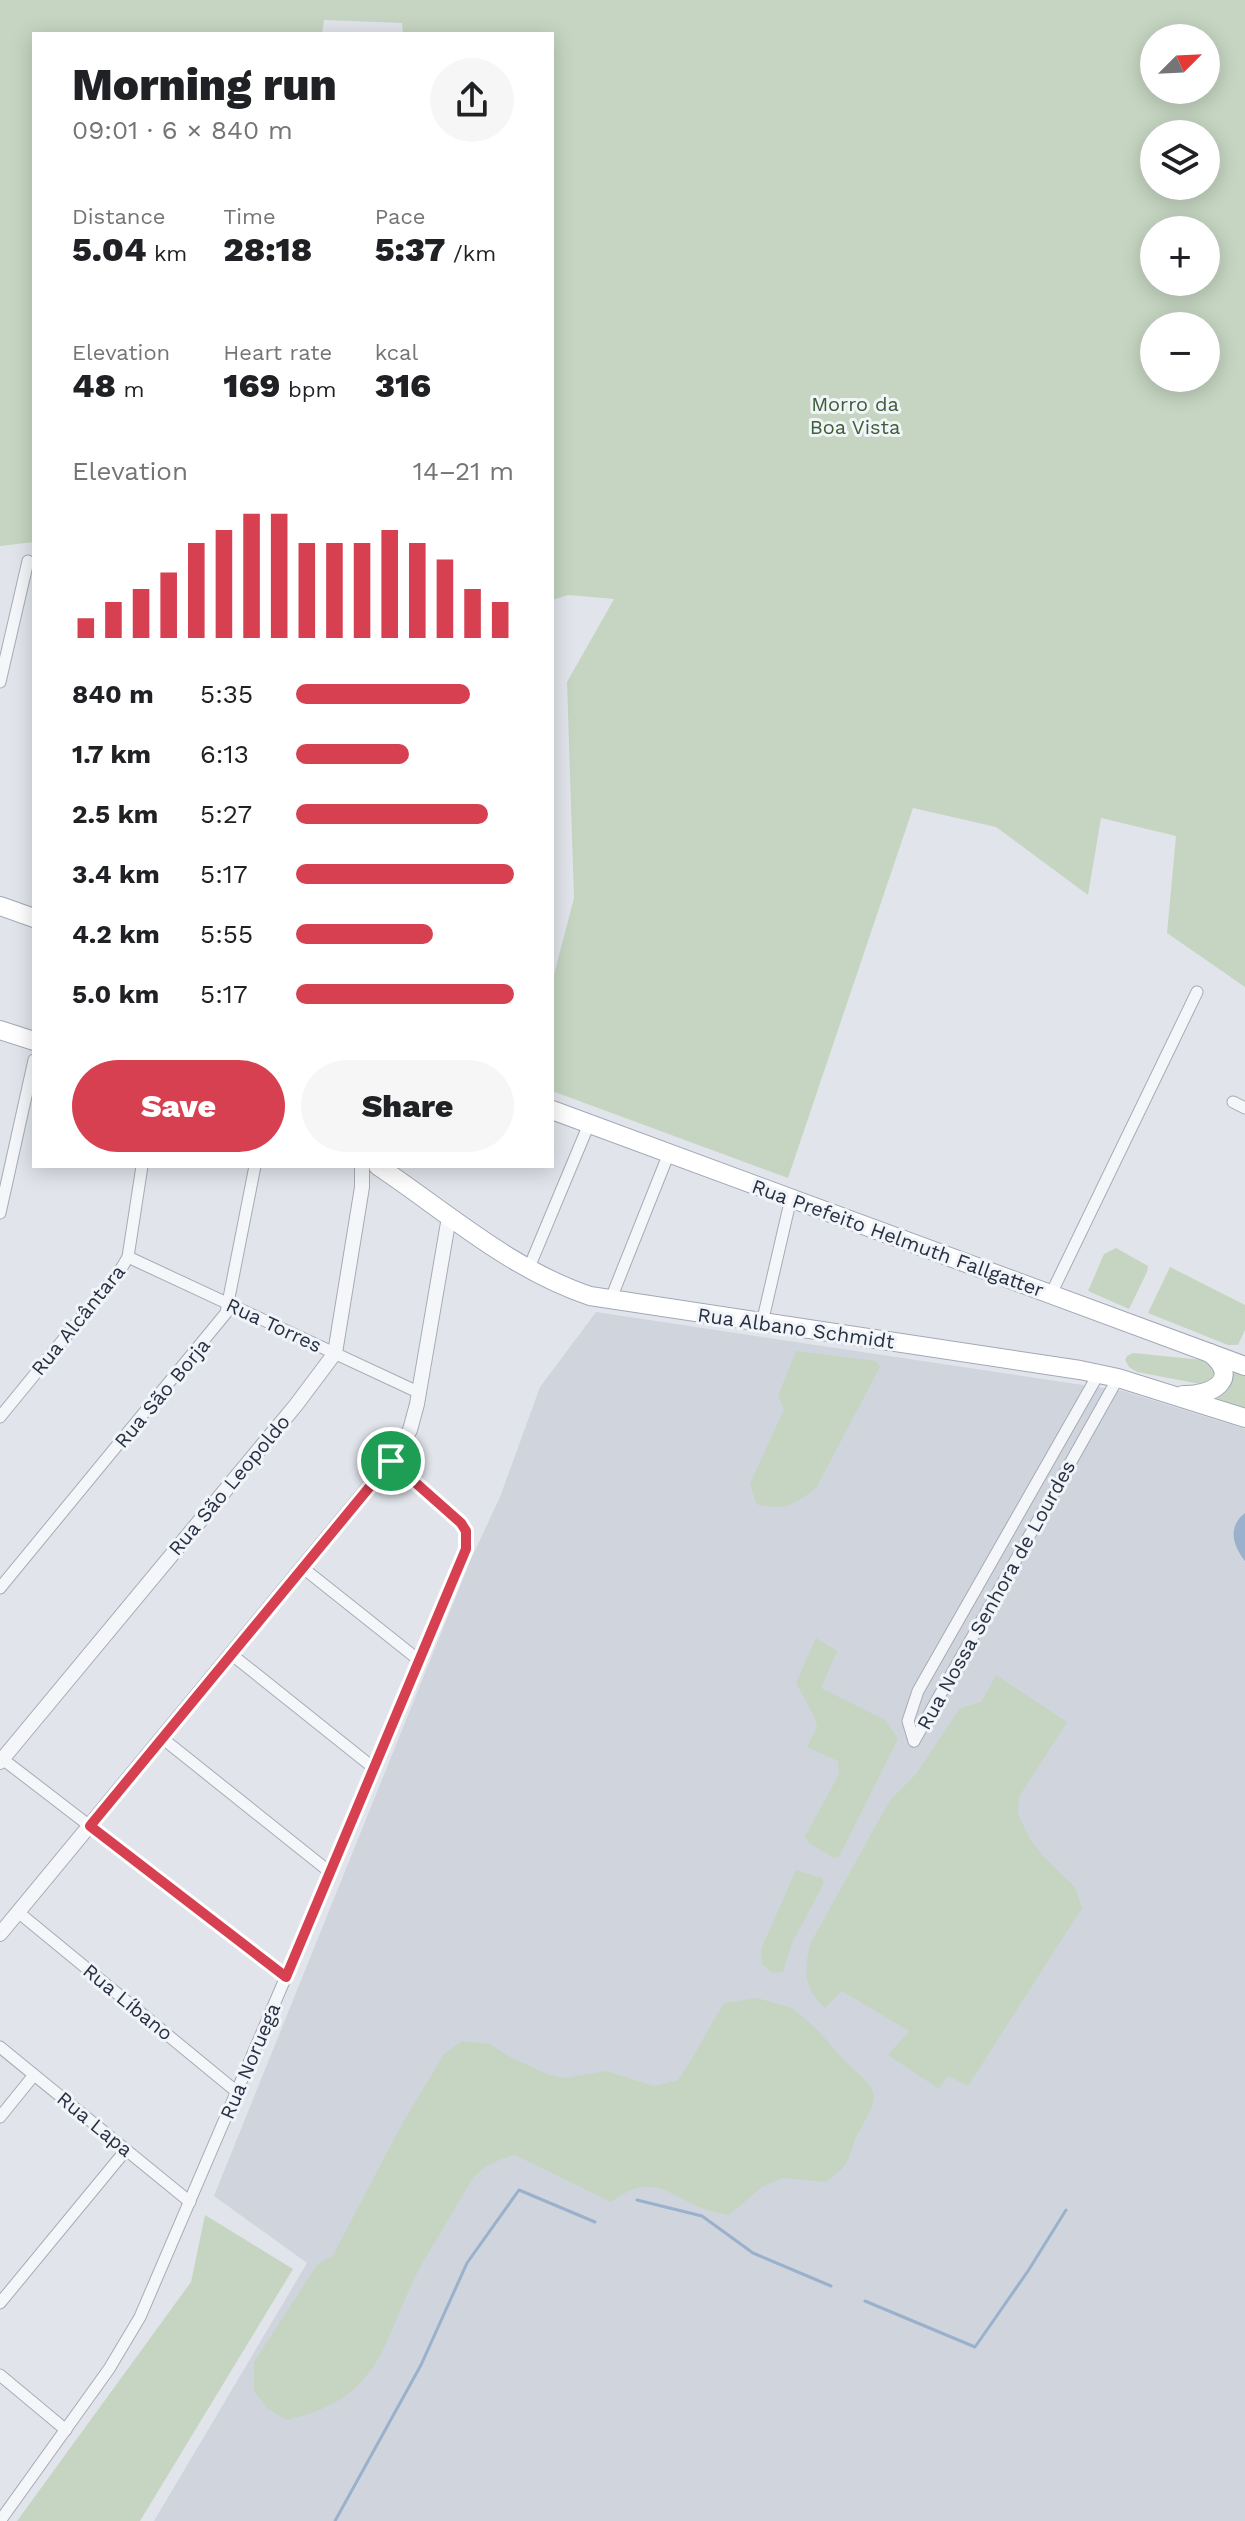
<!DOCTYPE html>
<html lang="en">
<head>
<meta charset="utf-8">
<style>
  body { margin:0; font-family:"Work Sans",sans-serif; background:#f6f6f6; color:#202124; height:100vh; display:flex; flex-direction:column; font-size:30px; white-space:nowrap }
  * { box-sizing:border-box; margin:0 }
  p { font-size:26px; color:#757577 }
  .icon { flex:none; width:44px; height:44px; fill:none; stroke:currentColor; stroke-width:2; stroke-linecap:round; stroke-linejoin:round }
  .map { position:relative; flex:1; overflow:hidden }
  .sheet { position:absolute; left:32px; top:32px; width:522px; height:1136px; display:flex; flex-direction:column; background:#fff; border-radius:0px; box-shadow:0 4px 20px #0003 }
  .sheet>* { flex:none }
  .needle { width:52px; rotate:66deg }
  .tools { position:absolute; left:1140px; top:24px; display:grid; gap:16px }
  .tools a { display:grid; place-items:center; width:80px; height:80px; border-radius:50%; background:#fff; box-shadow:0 4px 20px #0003; font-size:40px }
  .pin { position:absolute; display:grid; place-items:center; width:68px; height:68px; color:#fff; margin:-34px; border:4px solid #fff; border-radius:50%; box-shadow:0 2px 8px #0007 }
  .round { display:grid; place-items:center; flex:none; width:84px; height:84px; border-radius:42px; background:#f6f6f6 }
  .overview { display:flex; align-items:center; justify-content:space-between; height:136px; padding:0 40px }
  h1 { font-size:44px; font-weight:800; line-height:60px }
  .stats { display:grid; grid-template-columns:repeat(3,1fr); gap:12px; height:136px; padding:8px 40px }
  .stats div { display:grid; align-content:center }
  .stats b { font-size:34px; font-weight:800 }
  .stats small { font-size:22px; font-weight:400 }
  .stats p { font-size:22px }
  .chart { height:224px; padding:16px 40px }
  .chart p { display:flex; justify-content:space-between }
  .chart svg { width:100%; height:144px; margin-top:8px; stroke:#d64051; stroke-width:6 }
  .cta { display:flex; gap:16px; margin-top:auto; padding:16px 40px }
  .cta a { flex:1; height:92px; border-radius:48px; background:#d64051; color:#fff; font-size:32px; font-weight:800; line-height:92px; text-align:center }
  .cta a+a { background:#f6f6f6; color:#202124 }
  ul { padding:0 40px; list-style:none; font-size:26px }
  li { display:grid; grid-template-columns:128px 96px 1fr; align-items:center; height:60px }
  li i { height:20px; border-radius:10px; background:#d64051 }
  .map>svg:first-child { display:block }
  .built { fill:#cfd4dd }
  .green { fill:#c6d5c2; fill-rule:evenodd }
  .water { fill:#9ab1cc }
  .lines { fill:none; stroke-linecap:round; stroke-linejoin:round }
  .stream { stroke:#9ab1cc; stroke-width:3 }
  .minor-casing { stroke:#a6abb6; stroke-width:13 }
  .tertiary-casing { stroke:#a6abb6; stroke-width:16 }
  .primary-casing { stroke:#a0a8b7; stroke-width:20 }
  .minor { stroke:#f4f6f9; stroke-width:11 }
  .tertiary { stroke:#f4f6f9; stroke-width:14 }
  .primary { stroke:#fff; stroke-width:18 }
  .route-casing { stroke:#fff; stroke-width:16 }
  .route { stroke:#d64051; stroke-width:10 }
  .labels { text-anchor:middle; stroke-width:6; stroke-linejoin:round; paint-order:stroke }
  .park-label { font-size:20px; fill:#3c6035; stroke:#f1f4f8 }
  .street-label { font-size:20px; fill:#283144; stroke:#f1f4f8 }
</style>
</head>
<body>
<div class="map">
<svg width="1245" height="2521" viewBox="0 0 1245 2521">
  <rect width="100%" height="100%" fill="#e1e5eb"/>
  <polygon class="built" points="596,1312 1123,1391 1245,1429 1245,2521 154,2521 307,2263 214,2196 471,1559 500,1497 540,1387"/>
  <g class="green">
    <path d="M 0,0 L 1245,0 L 1245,987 L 1167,933 L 1176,836 L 1101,818 L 1088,895 L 996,827 L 913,808 L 788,1178 L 552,1091 L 552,982 L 574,898 L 567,682 L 614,599 L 568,595 L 552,600 L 552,34 L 403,34 L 402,23 L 324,20 L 322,34 L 34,34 L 34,542 L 0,546 ZM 1206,38 L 1206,90 L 1154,90 L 1154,38 ZM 1206,134 L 1206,186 L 1154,186 L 1154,134 ZM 1154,230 L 1206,230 L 1206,282 L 1154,282 ZM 1206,326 L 1206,378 L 1154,378 L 1154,326 Z"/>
    <polygon points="1116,1248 1148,1266 1147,1272 1129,1309 1088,1291 1104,1254"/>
    <polygon points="1170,1267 1245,1305 1245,1330 1238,1345 1228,1345 1148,1313"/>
    <path d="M 796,1351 L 876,1361 L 880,1367 L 816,1488 C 792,1506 786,1511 756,1504 L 750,1484 L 784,1409 L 778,1396 Z"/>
    <polygon points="1133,1353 1203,1360 1209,1362 1215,1373 1209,1381 1200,1384 1137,1372 1129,1367 1125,1360 1127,1356"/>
    <polygon points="1227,1366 1245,1373 1245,1413 1211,1398"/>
    <polygon points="816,1638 837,1651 821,1688 885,1720 898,1739 839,1857 834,1858 809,1843 805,1837 839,1774 838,1761 807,1747 817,1727 814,1716 796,1683"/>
    <path d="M 996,1675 L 1067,1722 L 1019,1797 L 1018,1814 L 1030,1839 L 1043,1856 L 1075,1887 L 1082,1908 L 968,2086 L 948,2076 L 939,2089 L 888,2055 L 909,2031 L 842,1991 L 825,2008 C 803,1988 804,1972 810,1944 L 890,1800 L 916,1774 L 960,1708 L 981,1702 Z"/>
    <polygon points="796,1870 822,1878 824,1883 792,1943 783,1972 772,1973 762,1964 761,1949"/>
    <path d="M 757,1998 L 792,2008 L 817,2029 L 840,2056 L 868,2083 L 874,2094 L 872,2108 L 856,2137 L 849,2158 L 843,2168 L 826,2182 L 783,2178 L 763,2186 L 729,2215 C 721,2213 712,2212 704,2209 C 665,2193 652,2172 611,2202 L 515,2155 C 475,2166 474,2177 454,2210 C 441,2233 426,2255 414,2279 C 380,2352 377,2400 286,2420 L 267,2408 L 254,2391 L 254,2362 L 317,2265 L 333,2255 L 402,2124 L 444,2054 L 462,2041 L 490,2044 L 508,2056 L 549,2075 L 566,2078 L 606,2071 L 654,2086 L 678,2080 C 696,2055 708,2028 724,2003 Z"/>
    <polygon points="205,2215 293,2269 140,2521 17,2521 191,2282"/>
  </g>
  <path class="water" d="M 1245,1513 L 1245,1561 C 1233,1546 1227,1527 1245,1513 Z"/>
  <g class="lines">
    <g class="stream">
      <polyline points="637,2200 702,2216 753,2253 831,2286"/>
      <polyline points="865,2301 975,2347 1028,2271 1066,2210"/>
      <polyline points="335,2521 421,2365 467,2263 519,2190 595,2222"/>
    </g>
    <g class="minor-casing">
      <g id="minor">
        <polyline points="0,682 28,561"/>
        <polyline points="1233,1102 1245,1108"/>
        <polyline points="0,1213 34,1060"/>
        <polyline points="128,1257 420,1393"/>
        <polyline points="528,1270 589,1124"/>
        <polyline points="1051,1294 1197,992"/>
        <polyline points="610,1301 669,1153"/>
        <polyline points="762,1323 791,1198"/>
        <polyline points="0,1417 121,1269 128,1257 142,1166"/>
        <polyline points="303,1568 420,1661"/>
        <polyline points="0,1588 226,1313 255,1166"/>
        <polyline points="231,1654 375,1769"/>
        <polyline points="162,1738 331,1873"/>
        <polyline points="914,1741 908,1721 918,1691 1099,1373"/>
        <polyline points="914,1741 1118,1378"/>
        <polyline points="0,1757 286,1977"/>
        <polyline points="18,1912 237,2092"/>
        <polyline points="0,2047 190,2202"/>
        <polyline points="0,2117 34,2075"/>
        <polyline points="0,2303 126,2150"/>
        <polyline points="0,2375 66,2430"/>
        <polyline points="0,2521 109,2369 140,2317 375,1769 466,1549 466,1531 461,1523 391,1461"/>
      </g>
    </g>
    <g class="tertiary-casing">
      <g id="tertiary">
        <polyline points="0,1762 296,1405 335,1353 362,1187 362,1166"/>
        <polyline points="0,1934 398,1452 410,1430 417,1404 449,1217"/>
      </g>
    </g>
    <g class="primary-casing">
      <g id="primary">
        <polyline points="0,906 34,918"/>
        <polyline points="0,1030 34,1041"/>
        <polyline points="552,1110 1245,1366"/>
        <path d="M 378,1166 C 448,1213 510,1269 590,1296 L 1080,1370 L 1118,1378 L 1245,1418"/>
        <path d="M 1183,1395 C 1212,1396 1242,1379 1210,1353"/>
      </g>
    </g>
    <use href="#minor" class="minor"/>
    <use href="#tertiary" class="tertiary"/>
    <use href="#primary" class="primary"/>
  </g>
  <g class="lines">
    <g class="route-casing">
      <polygon id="route" points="391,1461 461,1523 466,1531 466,1549 286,1977 90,1826"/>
    </g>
    <use href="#route" class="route"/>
  </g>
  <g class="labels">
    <g class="park-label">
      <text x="855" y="411">Morro da<tspan x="855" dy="23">Boa Vista</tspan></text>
    </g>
    <g class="street-label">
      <text transform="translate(898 1238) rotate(20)" y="7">Rua Prefeito Helmuth Fallgatter</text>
      <text transform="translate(78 1320) rotate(-51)" y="7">Rua Alcântara</text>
      <text transform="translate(274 1325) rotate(25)" y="7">Rua Torres</text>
      <text transform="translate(796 1328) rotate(8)" y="7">Rua Albano Schmidt</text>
      <text transform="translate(162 1393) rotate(-50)" y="7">Rua São Borja</text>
      <text transform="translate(229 1485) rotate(-50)" y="7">Rua São Leopoldo</text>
      <text transform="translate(996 1595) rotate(-61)" y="7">Rua Nossa Senhora de Lourdes</text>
      <text transform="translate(128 2002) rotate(39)" y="7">Rua Líbano</text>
      <text transform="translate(250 2061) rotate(-67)" y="7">Rua Noruega</text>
      <text transform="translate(95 2124) rotate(39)" y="7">Rua Lapa</text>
    </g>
  </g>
</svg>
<div class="tools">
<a><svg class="needle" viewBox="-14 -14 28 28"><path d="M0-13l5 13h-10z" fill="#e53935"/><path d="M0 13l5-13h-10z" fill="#757577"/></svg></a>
<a><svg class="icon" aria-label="layers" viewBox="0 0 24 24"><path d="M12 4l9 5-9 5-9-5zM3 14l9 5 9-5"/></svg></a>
<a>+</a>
<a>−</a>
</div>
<div class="pin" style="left:391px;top:1461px;background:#1e9e55"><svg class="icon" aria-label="arrive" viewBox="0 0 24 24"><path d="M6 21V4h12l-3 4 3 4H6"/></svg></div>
<section class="sheet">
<div class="overview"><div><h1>Morning run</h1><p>09:01 · 6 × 840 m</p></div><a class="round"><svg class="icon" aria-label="share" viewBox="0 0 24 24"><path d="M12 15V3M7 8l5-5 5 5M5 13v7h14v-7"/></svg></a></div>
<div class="stats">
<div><p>Distance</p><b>5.04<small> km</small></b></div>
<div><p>Time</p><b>28:18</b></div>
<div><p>Pace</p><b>5:37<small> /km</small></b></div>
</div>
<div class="stats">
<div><p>Elevation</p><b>48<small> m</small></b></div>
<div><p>Heart rate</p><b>169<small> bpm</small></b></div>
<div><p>kcal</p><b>316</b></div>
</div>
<div class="chart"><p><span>Elevation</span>14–21 m</p>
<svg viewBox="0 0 160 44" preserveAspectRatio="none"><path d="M5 44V38M15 44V33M25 44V29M35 44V24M45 44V15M55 44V11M65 44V6M75 44V6M85 44V15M95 44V15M105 44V15M115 44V11M125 44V15M135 44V20M145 44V29M155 44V33"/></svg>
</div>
<ul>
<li><b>840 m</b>5:35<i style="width:80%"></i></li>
<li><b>1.7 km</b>6:13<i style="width:52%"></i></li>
<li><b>2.5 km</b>5:27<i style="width:88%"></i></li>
<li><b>3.4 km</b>5:17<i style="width:100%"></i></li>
<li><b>4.2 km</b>5:55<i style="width:63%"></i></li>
<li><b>5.0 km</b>5:17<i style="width:100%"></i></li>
</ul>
<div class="cta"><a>Save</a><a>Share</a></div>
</section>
</div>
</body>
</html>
